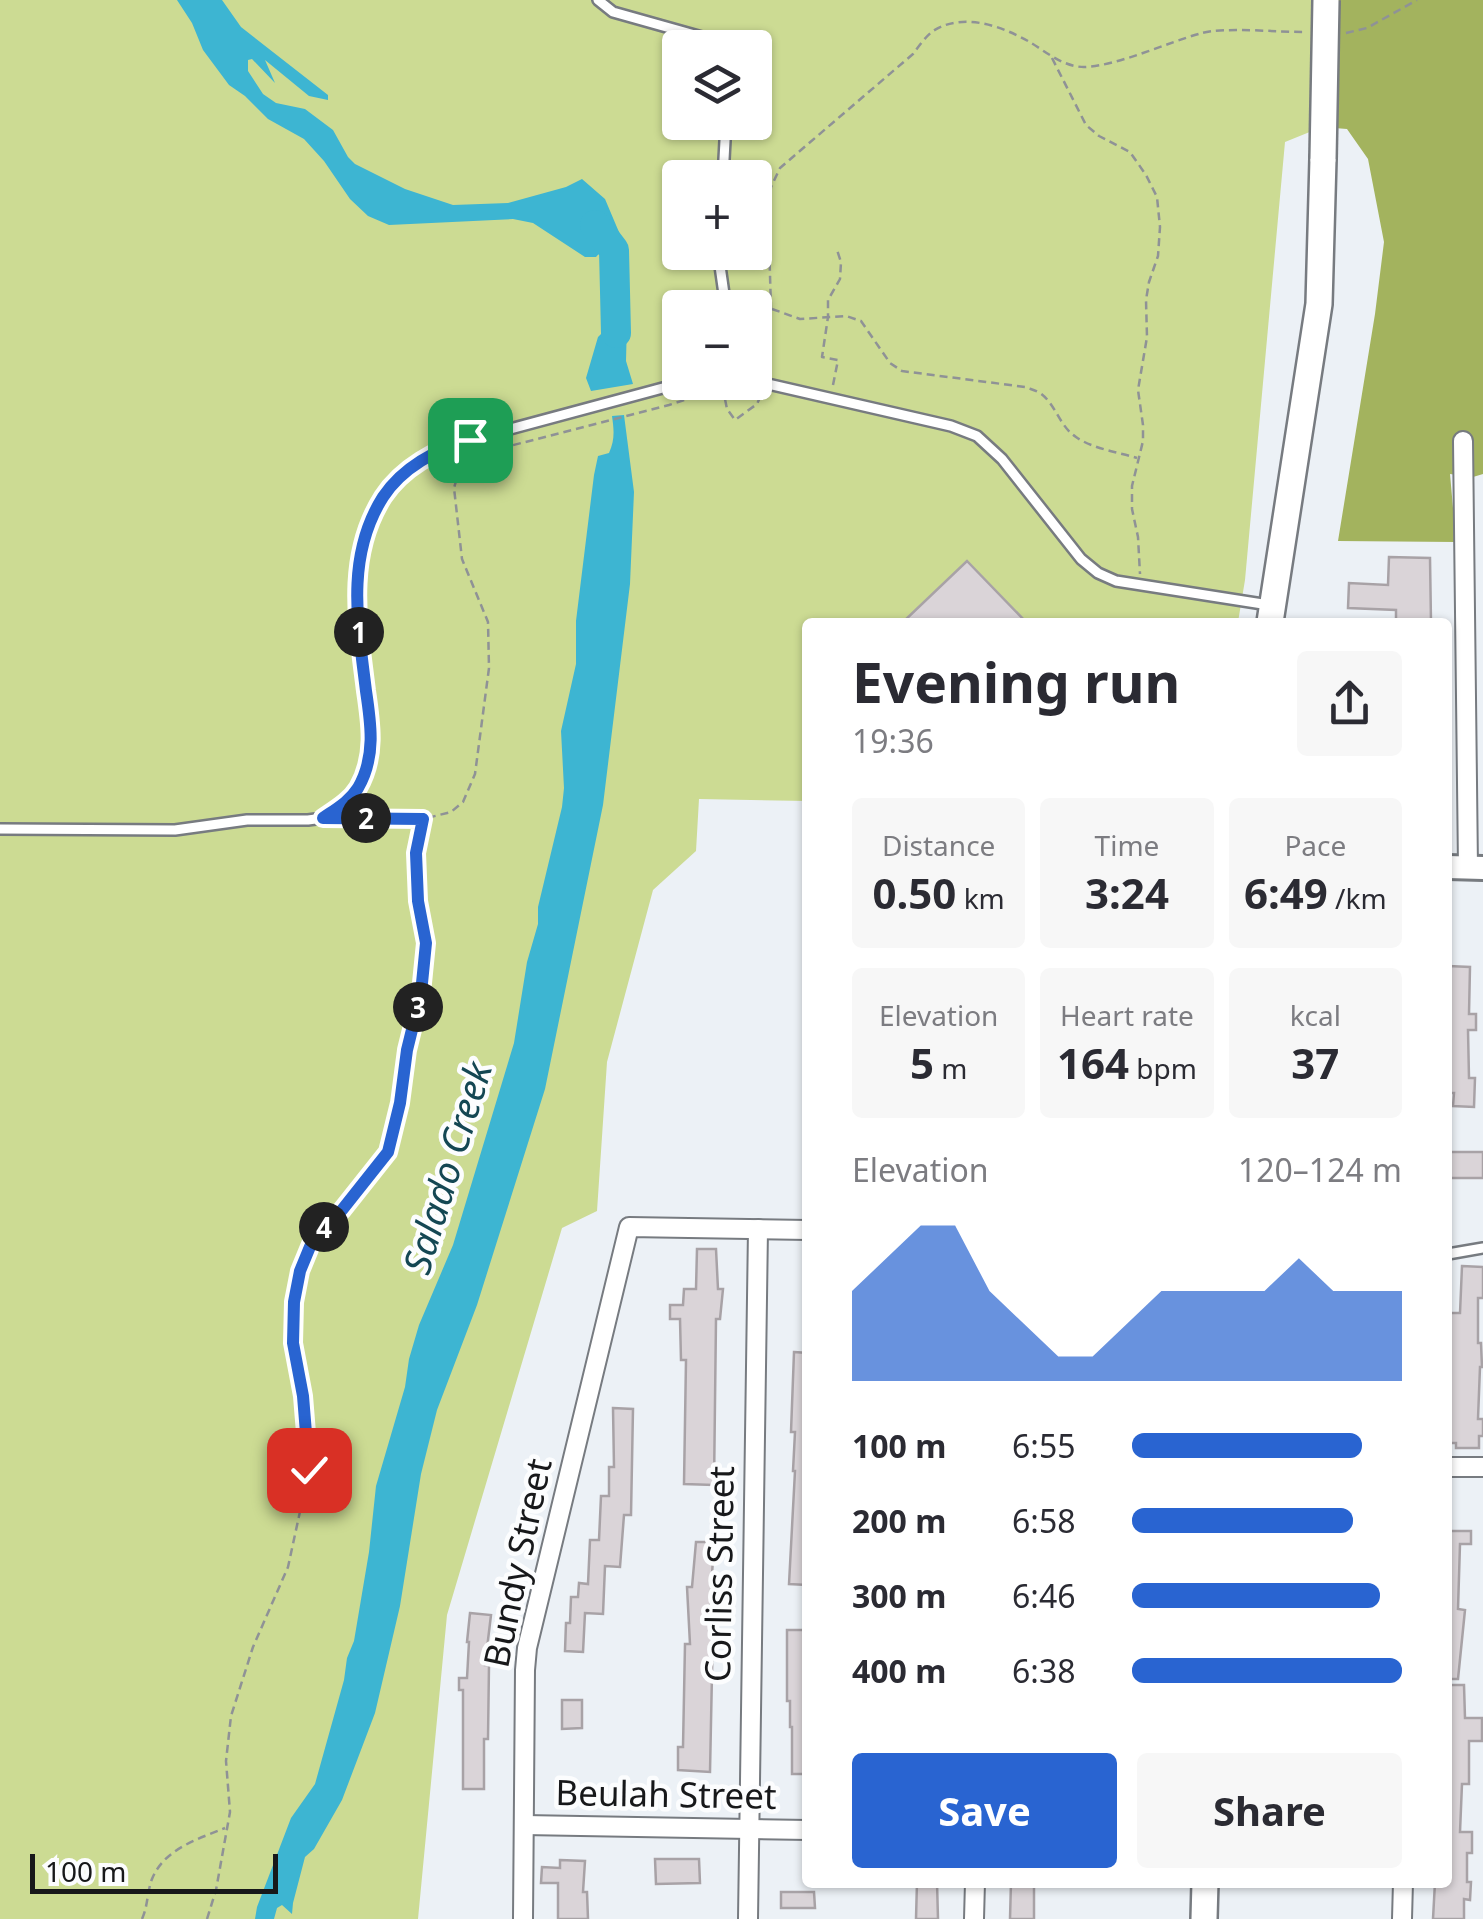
<!DOCTYPE html>
<html lang="en">
<head>
<meta charset="utf-8">
<style>
  body { margin:0; font-family:"Noto Sans",sans-serif; background:#f7f7f7; color:#2b2b33; height:100vh; display:flex; flex-direction:column; font-size:38px; white-space:nowrap }
  * { box-sizing:border-box; margin:0 }
  p { font-size:32px; color:#7c7c81 }
  .icon { flex:none; width:55px; height:55px; fill:none; stroke:currentColor; stroke-width:2; stroke-linecap:round; stroke-linejoin:round }
  .map { position:relative; flex:1; overflow:hidden }
  .drawer { position:absolute; left:802px; top:618px; width:650px; height:1270px; display:flex; flex-direction:column; background:#fff; border-radius:10px; box-shadow:0 2px 8px #0004 }
  .drawer>* { flex:none }
  .tools { position:absolute; left:662px; top:30px; display:grid; gap:20px }
  .tools a { display:grid; place-items:center; width:110px; height:110px; border-radius:10px; background:#fff; box-shadow:0 2px 8px #0004; font-size:50px }
  .scale { position:absolute; left:30px; bottom:25px; width:248px; box-sizing:border-box; padding-left:10px; border:5px solid #17181a; border-top:0; font-size:28px; line-height:35px; white-space:nowrap; color:#17181a; -webkit-text-stroke:8px #fcfdfe; paint-order:stroke }
  .pin { position:absolute; display:grid; place-items:center; width:85px; height:85px; color:#fff; margin:-42px; border-radius:20px; box-shadow:0 5px 15px #0006 }
  .km { position:absolute; width:50px; height:50px; margin:-25px; border-radius:50%; background:#222; color:#fff; font-size:28px; line-height:50px; text-align:center }
  .round { display:grid; place-items:center; flex:none; width:105px; height:105px; border-radius:10px; background:#f7f7f7 }
  .head { display:flex; align-items:center; justify-content:space-between; height:170px; padding:0 50px }
  h1 { font-size:55px; font-weight:700; line-height:75px }
  .stats { display:grid; grid-template-columns:repeat(3,1fr); gap:15px; height:170px; padding:10px 50px }
  .stats div { display:grid; align-content:center; border-radius:10px; background:#f7f7f7; text-align:center }
  .stats b { font-size:42px; font-weight:700 }
  .stats small { font-size:28px; font-weight:400 }
  .stats p { font-size:28px }
  .chart { height:280px; padding:20px 50px }
  .chart p { display:flex; justify-content:space-between }
  .chart svg { width:100%; height:180px; margin-top:10px; fill:#2964d1; opacity:.7 }
  .primary-button { display:flex; gap:20px; margin-top:auto; padding:20px 50px }
  .primary-button a { flex:1; height:115px; border-radius:10px; background:#2964d1; color:#fff; font-size:40px; font-weight:700; line-height:115px; text-align:center }
  .primary-button a+a { background:#f7f7f7; color:#2b2b33 }
  ul { padding:0 50px; list-style:none; font-size:32px }
  li { display:grid; grid-template-columns:160px 120px 1fr; align-items:center; height:75px }
  li i { height:25px; border-radius:12px; background:#2964d1 }
  .map>svg:first-child { display:block }
  .green { fill:#ccdb93; fill-rule:evenodd }
  .forest { fill:#a3b35e }
  .water { fill:#3db5d2 }
  .lines { fill:none; stroke-linecap:round; stroke-linejoin:round }
  .river { stroke:#3db5d2; stroke-width:30 }
  .building { fill:#dad4d8; stroke:#a8a2a6; stroke-width:2.5 }
  .service-casing { stroke:#777b80; stroke-width:14 }
  .minor-casing { stroke:#777b80; stroke-width:22 }
  .tertiary-casing { stroke:#777b80; stroke-width:28 }
  .secondary-casing { stroke:#777b80; stroke-width:30 }
  .path { stroke:#8f9296; stroke-width:2.5; stroke-dasharray:8 5; stroke-linecap:butt }
  .service { stroke:#fff; stroke-width:9 }
  .minor { stroke:#fff; stroke-width:18 }
  .tertiary { stroke:#fff; stroke-width:22 }
  .secondary { stroke:#fff; stroke-width:25 }
  .secondary-bridge-casing { stroke:#777b80; stroke-width:30; stroke-linecap:butt }
  .secondary-bridge { stroke:#fff; stroke-width:25 }
  .route-casing { stroke:#fff; stroke-width:20 }
  .route { stroke:#2964d1; stroke-width:12 }
  .labels { text-anchor:middle; stroke-width:9; stroke-linejoin:round; paint-order:stroke }
  .street-label { font-size:35px; fill:#17181a; stroke:#fcfdfe }
  .water-label { font-size:38px; font-style:italic; fill:#144753; stroke:#fcfdfe }
</style>
</head>
<body>
<div class="map">
<svg width="1483" height="1919" viewBox="0 0 1483 1919">
  <rect width="100%" height="100%" fill="#ecf1f6"/>
  <path class="green" d="M 0,0 L 1325,0 L 1322,127 L 1285,142 L 1245,580 L 1238,622 L 808,622 L 807,801 L 699,799 L 696,851 L 653,890 L 607,1062 L 597,1211 L 562,1228 L 447,1615 L 418,1919 L 0,1919 ZM 680,48 L 755,48 L 755,122 L 680,122 ZM 680,178 L 755,178 L 755,252 L 680,252 ZM 680,308 L 755,308 L 755,382 L 680,382 Z"/>
  <polygon class="forest" points="1325,0 1483,0 1483,474 1473,477 1450,474 1456,542 1338,541 1375,314 1384,242 1368,159 1347,129 1322,127"/>
  <g class="water">
    <polygon points="177,0 222,0 241,27 328,95 328,100 309,96 265,60 275,83 252,59 248,60 248,71 263,94 276,103 305,109 333,130 348,157 355,164 405,189 453,205 508,203 566,187 582,179 605,199 624,244 628,281 626,361 633,384 591,391 586,378 598,337 611,324 618,277 617,263 608,247 605,247 596,257 585,257 533,223 513,219 389,225 368,216 350,199 324,161 304,139 268,119 245,96 229,85 203,50 192,23"/>
    <path d="M 624,415 L 634,492 L 630,584 L 603,805 L 545,1089 L 477,1305 L 437,1410 L 421,1474 L 400,1606 L 375,1713 L 342,1800 L 314,1849 L 305,1857 L 293,1903 L 292,1914 L 282,1905 L 277,1908 L 274,1919 L 255,1919 L 257,1907 L 291,1818 L 315,1784 L 344,1680 L 347,1658 L 354,1641 L 369,1552 L 376,1486 L 405,1387 L 409,1359 L 419,1325 L 453,1245 L 514,1043 L 527,962 L 538,924 L 538,907 L 562,807 L 564,788 L 561,731 L 576,664 L 576,621 L 594,475 L 598,456 L 609,453 C 615,440 614,430 612,416 Z"/>
  </g>
  <g class="lines">
    <polyline class="river" points="595,225 614,250 616,333"/>
  </g>
  <g class="building">
    <polygon points="1389,557 1430,558 1431,622 1396,622 1396,610 1348,608 1349,583 1388,585"/>
    <polygon points="967,561 1026,622 903,622"/>
    <polygon points="1448,966 1470,967 1469,1014 1476,1014 1476,1030 1468,1030 1469,1078 1475,1078 1474,1107 1453,1106 1454,1093 1448,1093"/>
    <rect x="1448" y="1152" width="35" height="26"/>
    <polygon points="697,1249 716,1249 718,1289 723,1289 720,1319 716,1319 714,1485 684,1484 686,1360 681,1360 680,1319 670,1319 670,1305 683,1305 684,1289 696,1289"/>
    <polygon points="1462,1266 1483,1267 1483,1298 1478,1298 1478,1343 1481,1343 1482,1367 1480,1367 1478,1419 1483,1419 1483,1436 1479,1436 1479,1448 1456,1448 1456,1443 1448,1443 1448,1313 1460,1313"/>
    <polygon points="794,1352 808,1353 807,1585 789,1584 795,1471 793,1471 795,1432 791,1432"/>
    <polygon points="613,1408 633,1409 631,1515 624,1515 620,1567 605,1566 603,1614 585,1613 583,1652 565,1651 566,1623 570,1623 571,1597 578,1597 579,1583 588,1584 590,1540 599,1540 601,1496 609,1496 609,1467 614,1467"/>
    <polygon points="1448,1531 1471,1531 1471,1544 1460,1544 1458,1609 1465,1610 1458,1679 1448,1679"/>
    <polygon points="696,1542 714,1542 709,1624 713,1624 710,1772 678,1770 678,1747 683,1747 685,1644 690,1644 687,1587 692,1587"/>
    <polygon points="470,1613 491,1615 485,1665 489,1665 488,1739 484,1739 484,1789 463,1789 463,1690 459,1690 459,1678 467,1678 469,1642 467,1642"/>
    <polygon points="787,1630 808,1630 808,1774 792,1774 792,1727 790,1727 790,1701 787,1701"/>
    <polygon points="1448,1685 1464,1685 1465,1718 1482,1718 1482,1741 1469,1741 1469,1784 1462,1784 1460,1832 1472,1832 1472,1853 1467,1853 1467,1882 1471,1882 1470,1900 1464,1899 1464,1919 1433,1919 1435,1882 1448,1882"/>
    <polygon points="562,1700 582,1700 582,1728 562,1729"/>
    <polygon points="655,1859 699,1859 700,1883 656,1884"/>
    <polygon points="560,1860 585,1861 583,1892 587,1892 588,1919 558,1919 558,1883 541,1883 542,1867 560,1868"/>
    <polygon points="917,1882 937,1882 938,1919 916,1919"/>
    <polygon points="1011,1882 1034,1882 1034,1919 1010,1919"/>
    <polygon points="781,1892 814,1892 815,1908 781,1908"/>
  </g>
  <g class="lines">
    <g class="service-casing">
      <g id="service">
        <polyline points="598,0 613,12 702,37 710,48"/>
        <polyline points="723,178 726,122"/>
        <polyline points="718,252 726,308"/>
        <polyline points="755,381 951,426 977,436 1002,459 1081,559 1098,573 1116,581 1269,605"/>
        <polyline points="0,829 175,830 247,820 308,820 323,818 344,804 357,789 368,763 372,734 356,611 356,582 361,550 374,512 394,481 447,446 685,382"/>
        <polyline points="1448,1254 1483,1248"/>
      </g>
    </g>
    <g class="minor-casing">
      <g id="minor">
        <polyline points="1463,441 1468,868"/>
        <polyline points="1448,1467 1483,1467"/>
        <polyline points="524,1825 808,1830"/>
        <polyline points="523,1919 525,1670 527,1648 629,1227 808,1230"/>
        <polyline points="748,1919 758,1229"/>
        <polyline points="974,1919 975,1882"/>
        <polyline points="1402,1919 1403,1882"/>
      </g>
    </g>
    <g class="tertiary-casing">
      <polyline id="tertiary" points="1448,867 1483,868"/>
    </g>
    <g class="secondary-casing">
      <g id="secondary">
        <polyline points="1270,622 1319,304 1323,159"/>
        <polyline points="1204,1919 1205,1882"/>
      </g>
    </g>
    <g class="path">
      <polyline points="1346,33 1367,28 1417,0"/>
      <polyline points="1052,58 1086,125 1099,136 1130,152 1146,175 1157,197 1160,227 1158,256 1149,282 1146,300 1147,337 1138,390 1143,425 1143,441 1132,486 1132,509 1138,537 1140,574"/>
      <path d="M 772,309 L 800,319 L 846,316 L 861,321 L 890,363 L 902,371 L 1025,387 C 1030,389 1035,390 1040,393 C 1056,404 1059,426 1076,437 C 1093,449 1118,452 1137,458"/>
      <path d="M 766,372 L 767,352 L 763,339 L 762,326 L 771,308 L 768,210 L 771,187 L 780,168 L 913,54 C 919,46 926,36 933,31 C 963,12 1001,26 1028,41 C 1045,51 1063,67 1084,67 C 1118,66 1168,42 1202,33 C 1224,27 1277,32 1303,32"/>
      <polyline points="833,385 838,360 822,357 828,317 828,300 840,279 841,262 837,250"/>
      <polyline points="350,818 423,819 451,812 463,802 475,774 489,668 488,622 462,559 454,488 458,474 465,462 477,456 502,448 669,405 706,393 718,394 725,399 727,409 735,420 757,404 761,395"/>
      <path d="M 142,1919 C 148,1906 147,1892 152,1879 C 164,1849 198,1839 225,1828"/>
      <polyline points="207,1919 216,1890 230,1812 226,1761 231,1716 253,1647 288,1567 309,1470 303,1396 293,1343 294,1302 300,1271 315,1237 342,1210 388,1152 400,1103 407,1050 421,993 426,943 418,901 416,853 423,820"/>
    </g>
    <use href="#service" class="service"/>
    <use href="#minor" class="minor"/>
    <use href="#tertiary" class="tertiary"/>
    <use href="#secondary" class="secondary"/>
    <g class="secondary-bridge-casing">
      <polyline id="secondary-bridge" points="1323,159 1326,0"/>
    </g>
    <use href="#secondary-bridge" class="secondary-bridge"/>
  </g>
  <g class="lines">
    <g class="route-casing">
      <path id="route" d="M 309,1470 L 303,1396 L 293,1343 L 294,1302 L 300,1271 L 314,1237 L 342,1210 L 388,1152 L 400,1103 L 407,1050 L 421,993 L 426,943 L 418,901 L 416,853 L 423,819 L 323,818 C 336,809 350,801 358,788 C 376,757 371,724 366,691 C 358,625 345,557 383,497 C 402,468 436,449 470,440"/>
    </g>
    <use href="#route" class="route"/>
  </g>
  <g class="labels">
    <g class="street-label">
      <text transform="translate(518 1563) rotate(-78)" y="12">Bundy Street</text>
      <text transform="translate(720 1574) rotate(-89)" y="12">Corliss Street</text>
      <text transform="translate(666 1795) rotate(1)" y="12">Beulah Street</text>
    </g>
    <g class="water-label">
      <text transform="translate(448 1168) rotate(-73)" y="13">Salado Creek</text>
    </g>
  </g>
</svg>
<div class="tools">
<a><svg class="icon" aria-label="layers" viewBox="0 0 24 24"><path d="M12 4l9 5-9 5-9-5zM3 14l9 5 9-5"/></svg></a>
<a>+</a>
<a>−</a>
</div>
<div class="scale">100 m</div>
<div class="pin" style="left:470px;top:440px;background:#1e9e55"><svg class="icon" aria-label="arrive" viewBox="0 0 24 24"><path d="M6 21V4h12l-3 4 3 4H6"/></svg></div>
<div class="pin" style="left:309px;top:1470px;background:#d93025"><svg class="icon" aria-label="check" viewBox="0 0 24 24"><path d="M5 12l5 5 9-10"/></svg></div>
<b class="km" style="left:359px;top:632px">1</b>
<b class="km" style="left:366px;top:818px">2</b>
<b class="km" style="left:418px;top:1007px">3</b>
<b class="km" style="left:324px;top:1227px">4</b>
<section class="drawer">
<div class="head"><div><h1>Evening run</h1><p>19:36</p></div><a class="round"><svg class="icon" aria-label="share" viewBox="0 0 24 24"><path d="M12 15V3M7 8l5-5 5 5M5 13v7h14v-7"/></svg></a></div>
<div class="stats">
<div><p>Distance</p><b>0.50<small> km</small></b></div>
<div><p>Time</p><b>3:24</b></div>
<div><p>Pace</p><b>6:49<small> /km</small></b></div>
</div>
<div class="stats">
<div><p>Elevation</p><b>5<small> m</small></b></div>
<div><p>Heart rate</p><b>164<small> bpm</small></b></div>
<div><p>kcal</p><b>37</b></div>
</div>
<div class="chart"><p><span>Elevation</span>120–124 m</p>
<svg viewBox="0 0 160 44" preserveAspectRatio="none"><path d="M0 44V22L10 14L20 6L30 6L40 22L50 30L60 38L70 38L80 30L90 22L100 22L110 22L120 22L130 14L140 22L150 22L160 22V44z"/></svg>
</div>
<ul>
<li><b>100 m</b>6:55<i style="width:85%"></i></li>
<li><b>200 m</b>6:58<i style="width:82%"></i></li>
<li><b>300 m</b>6:46<i style="width:92%"></i></li>
<li><b>400 m</b>6:38<i style="width:100%"></i></li>
</ul>
<div class="primary-button"><a>Save</a><a>Share</a></div>
</section>
</div>
</body>
</html>
